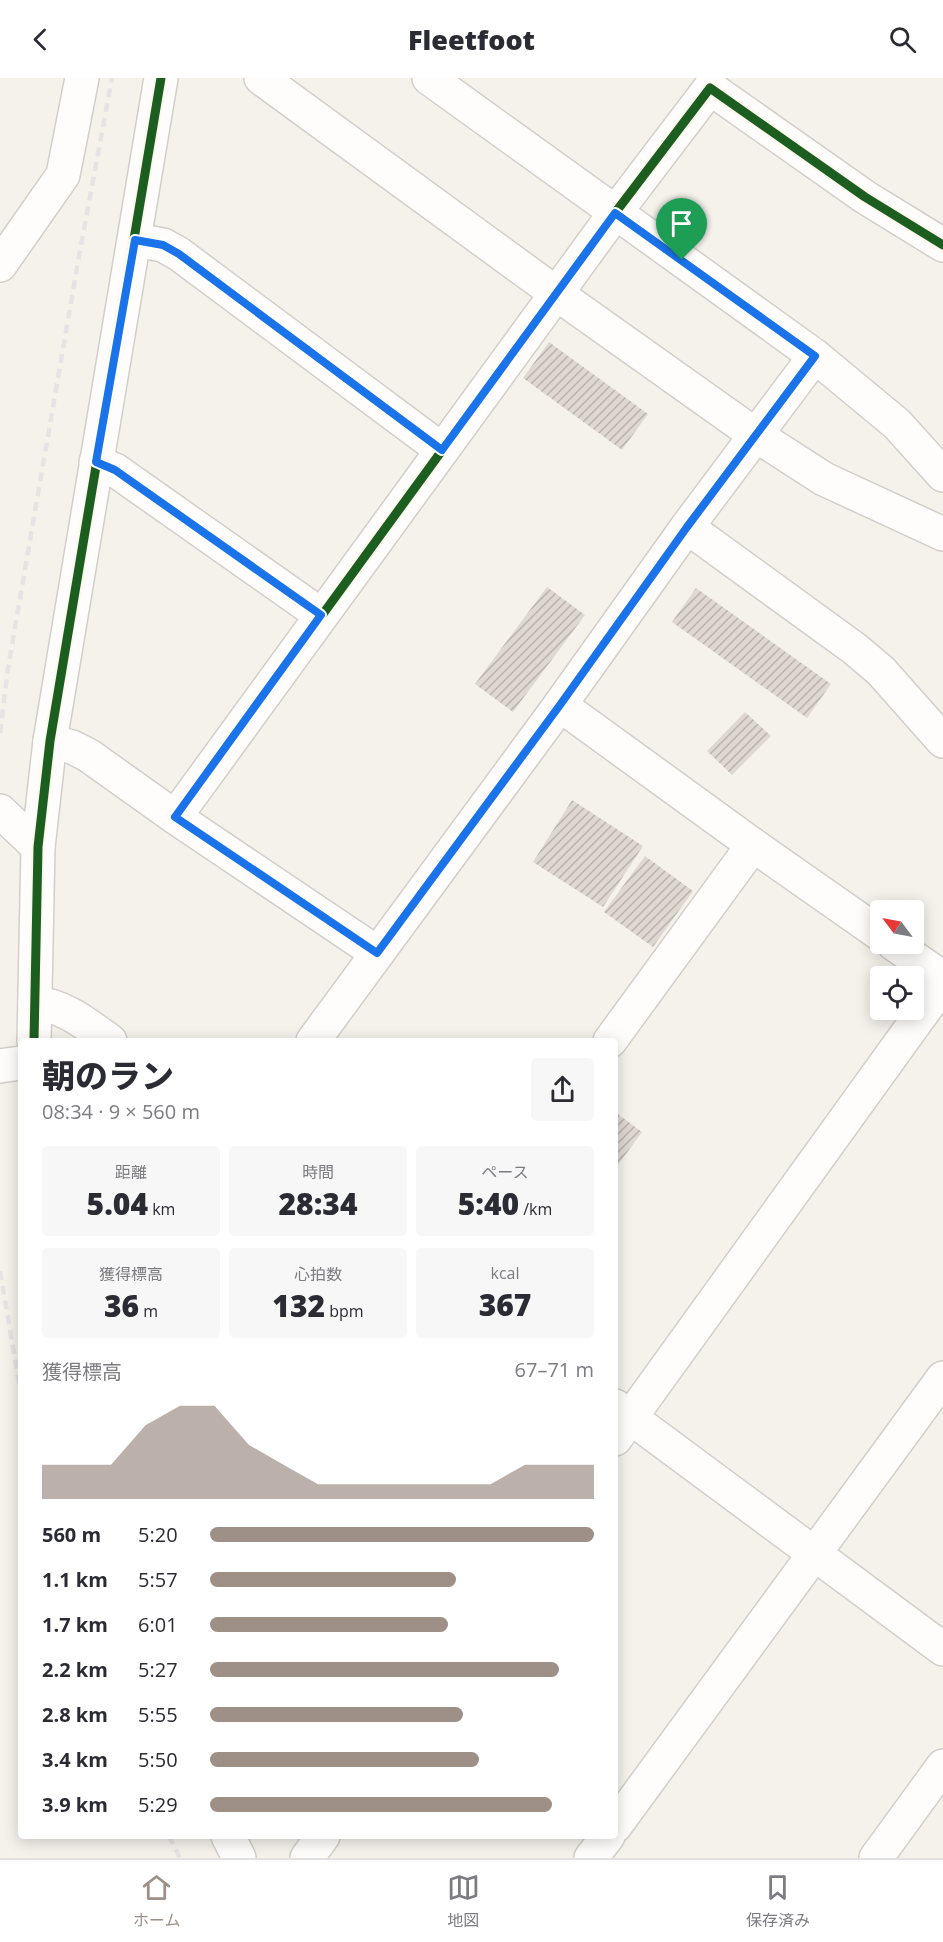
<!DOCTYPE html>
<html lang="ja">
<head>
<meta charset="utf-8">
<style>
  body { margin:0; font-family:"Open Sans","Noto Sans JP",sans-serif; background:#f7f7f7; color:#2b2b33; height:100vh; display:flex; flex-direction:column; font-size:22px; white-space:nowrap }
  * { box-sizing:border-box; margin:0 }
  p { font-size:20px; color:#7c7c81 }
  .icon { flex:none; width:33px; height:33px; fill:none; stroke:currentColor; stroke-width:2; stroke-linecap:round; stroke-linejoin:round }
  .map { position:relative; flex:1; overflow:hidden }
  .drawer { position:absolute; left:18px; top:960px; width:600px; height:801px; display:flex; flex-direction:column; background:#fff; border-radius:6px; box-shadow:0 3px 15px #0003 }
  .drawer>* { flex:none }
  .needle { width:39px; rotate:302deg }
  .tools { position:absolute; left:870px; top:822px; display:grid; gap:12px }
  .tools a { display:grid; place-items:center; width:54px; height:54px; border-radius:6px; background:#fff; box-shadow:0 3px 15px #0003; font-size:30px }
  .pin { position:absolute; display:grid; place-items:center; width:51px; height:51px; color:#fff; margin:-62px -26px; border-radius:50% 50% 50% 0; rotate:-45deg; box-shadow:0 0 6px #0007 }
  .pin .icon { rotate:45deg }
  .round { display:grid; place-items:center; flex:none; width:63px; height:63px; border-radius:6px; background:#f7f7f7 }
  .overview { display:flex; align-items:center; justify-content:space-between; height:102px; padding:0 24px }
  h1 { font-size:33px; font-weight:800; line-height:45px }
  .metrics { display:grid; grid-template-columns:repeat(3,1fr); gap:9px; height:102px; padding:6px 24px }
  .metrics div { display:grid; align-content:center; border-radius:6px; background:#f7f7f7; text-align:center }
  .metrics b { font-size:30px; font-weight:800 }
  .metrics small { font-size:16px; font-weight:400 }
  .metrics p { font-size:16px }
  .chart { height:168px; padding:12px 24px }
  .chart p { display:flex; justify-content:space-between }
  .chart svg { width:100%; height:108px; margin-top:6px; fill:#9f9087; opacity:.7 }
  ul { padding:0 24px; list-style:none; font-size:20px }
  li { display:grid; grid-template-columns:96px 72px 1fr; align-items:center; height:45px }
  li i { height:15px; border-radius:8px; background:#9f9087 }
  header { display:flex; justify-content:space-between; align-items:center; height:78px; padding:0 24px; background:#fff; font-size:27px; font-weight:800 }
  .tabs { display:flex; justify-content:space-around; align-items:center; height:84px; border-top:2px solid #e1e1e2; background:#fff; font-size:16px; color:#7c7c81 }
  .tabs a { display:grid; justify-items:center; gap:3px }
  .tabs .current { color:#9f9087 }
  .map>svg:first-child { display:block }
  .building { fill:url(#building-hatch) }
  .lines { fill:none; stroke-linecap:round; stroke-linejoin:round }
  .minor-casing { stroke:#d3cec9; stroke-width:36 }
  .minor { stroke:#fefdfc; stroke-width:33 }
  .rail { stroke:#e5e3e4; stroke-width:4.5; stroke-dasharray:9 6; stroke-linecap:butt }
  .cycleway-casing { stroke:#fdf7ee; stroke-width:13 }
  .cycleway { stroke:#1b5e20; stroke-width:9 }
  .route-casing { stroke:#fff; stroke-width:12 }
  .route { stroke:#1a73e8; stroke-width:8 }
</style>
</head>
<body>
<header><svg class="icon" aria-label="back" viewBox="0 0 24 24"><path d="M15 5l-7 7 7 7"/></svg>Fleetfoot<svg class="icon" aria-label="search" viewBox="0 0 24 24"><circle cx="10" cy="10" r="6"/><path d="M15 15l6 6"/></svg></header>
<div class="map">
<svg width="943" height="1780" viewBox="0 0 943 1780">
  <defs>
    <pattern id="building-hatch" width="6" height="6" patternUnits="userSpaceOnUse" patternTransform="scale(1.5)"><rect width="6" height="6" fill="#dfd8d2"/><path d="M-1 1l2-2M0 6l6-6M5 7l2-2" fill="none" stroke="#b9b2ad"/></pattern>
  </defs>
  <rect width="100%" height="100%" fill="#f5f2ec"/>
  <g class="building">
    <polygon points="549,264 648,336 622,372 523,300"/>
    <polygon points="547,509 585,537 513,634 475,606"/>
    <polygon points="696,510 831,606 807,640 672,544"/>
    <polygon points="745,634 771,658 732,697 707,673"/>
    <polygon points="572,722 643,768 603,829 533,784"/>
    <polygon points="645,778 693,813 653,869 604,834"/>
    <polygon points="615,1034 642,1054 615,1091"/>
  </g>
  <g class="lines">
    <g class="minor-casing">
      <g id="minor">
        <polyline points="261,0 557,216 757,358 824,401 943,456"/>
        <polyline points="429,0 815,278 897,346 943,397"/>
        <polyline points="135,162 163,167 179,176 442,372"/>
        <polyline points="0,187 63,97 82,0"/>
        <polyline points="96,384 115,392 321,537"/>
        <polyline points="687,449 855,571 881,593 943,663"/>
        <polyline points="560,627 753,767 880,856"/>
        <polyline points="50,663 72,669 88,677 175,739 377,875"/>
        <polyline points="0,733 38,769"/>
        <polyline points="175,739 615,135 710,10 865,119 943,167"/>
        <polyline points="894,866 943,900"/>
        <path d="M 35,925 C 65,928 86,946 110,963"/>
        <polyline points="34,963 38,769 50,663 161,0"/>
        <polyline points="313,963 560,627 687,449 815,278"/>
        <polyline points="610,963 753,767"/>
        <polyline points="0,988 21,985"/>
        <polyline points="615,1328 943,1571"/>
        <polyline points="615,1361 943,906"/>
        <polyline points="615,1748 943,1300"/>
        <polyline points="228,1758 239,1780"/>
        <polyline points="307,1780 323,1758"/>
        <polyline points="591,1780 608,1758"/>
        <polyline points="876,1780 943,1688"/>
      </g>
    </g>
    <use href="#minor" class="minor"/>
    <g class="rail">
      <polyline points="0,655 8,590 78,184 112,0"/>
      <polyline points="0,1193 21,1317"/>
      <polyline points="169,1758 180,1780"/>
    </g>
    <g class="cycleway-casing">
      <g id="cycleway">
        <polyline points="175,739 615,135 710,10 865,119 943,167"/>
        <polyline points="34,963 38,769 50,663 161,0"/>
      </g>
    </g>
    <use href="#cycleway" class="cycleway"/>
  </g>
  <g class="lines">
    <g class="route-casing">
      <polygon id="route" points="615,135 815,278 687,449 560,627 377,875 175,739 321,537 115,392 96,384 135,162 163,167 179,176 442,372"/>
    </g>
    <use href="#route" class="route"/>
  </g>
</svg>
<div class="tools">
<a><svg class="needle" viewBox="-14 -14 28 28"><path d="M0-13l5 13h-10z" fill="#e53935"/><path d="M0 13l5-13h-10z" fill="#7c7c81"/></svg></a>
<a><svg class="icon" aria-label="locate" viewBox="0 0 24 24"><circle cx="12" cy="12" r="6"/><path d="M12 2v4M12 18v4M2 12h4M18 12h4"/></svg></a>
</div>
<div class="pin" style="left:682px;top:182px;background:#1e9e55"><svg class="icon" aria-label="arrive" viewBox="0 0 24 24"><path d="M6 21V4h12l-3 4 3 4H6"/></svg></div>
<section class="drawer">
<div class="overview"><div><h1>朝のラン</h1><p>08:34 · 9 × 560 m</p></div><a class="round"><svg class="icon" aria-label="share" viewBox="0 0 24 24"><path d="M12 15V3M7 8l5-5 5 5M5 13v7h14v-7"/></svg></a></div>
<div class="metrics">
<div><p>距離</p><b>5.04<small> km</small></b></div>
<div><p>時間</p><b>28:34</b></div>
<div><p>ペース</p><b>5:40<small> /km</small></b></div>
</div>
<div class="metrics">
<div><p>獲得標高</p><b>36<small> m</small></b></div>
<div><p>心拍数</p><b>132<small> bpm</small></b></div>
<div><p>kcal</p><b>367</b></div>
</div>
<div class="chart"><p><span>獲得標高</span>67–71 m</p>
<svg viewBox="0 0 160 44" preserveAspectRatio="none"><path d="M0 44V30L10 30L20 30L30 14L40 6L50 6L60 22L70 30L80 38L90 38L100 38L110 38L120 38L130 38L140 30L150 30L160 30V44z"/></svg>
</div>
<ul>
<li><b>560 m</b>5:20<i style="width:100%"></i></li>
<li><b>1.1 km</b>5:57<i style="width:64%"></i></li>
<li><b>1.7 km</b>6:01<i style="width:62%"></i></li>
<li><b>2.2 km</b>5:27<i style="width:91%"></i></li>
<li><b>2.8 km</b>5:55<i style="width:66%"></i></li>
<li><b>3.4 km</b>5:50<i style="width:70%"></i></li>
<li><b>3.9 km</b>5:29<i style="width:89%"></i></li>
</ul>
</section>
</div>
<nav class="tabs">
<a class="current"><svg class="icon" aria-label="home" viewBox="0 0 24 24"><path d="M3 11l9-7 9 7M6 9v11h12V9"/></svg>ホーム</a>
<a><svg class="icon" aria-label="map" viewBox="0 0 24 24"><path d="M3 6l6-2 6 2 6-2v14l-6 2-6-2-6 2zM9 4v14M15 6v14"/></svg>地図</a>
<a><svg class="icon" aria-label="saved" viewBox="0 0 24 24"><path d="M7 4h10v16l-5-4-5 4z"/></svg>保存済み</a>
</nav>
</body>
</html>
